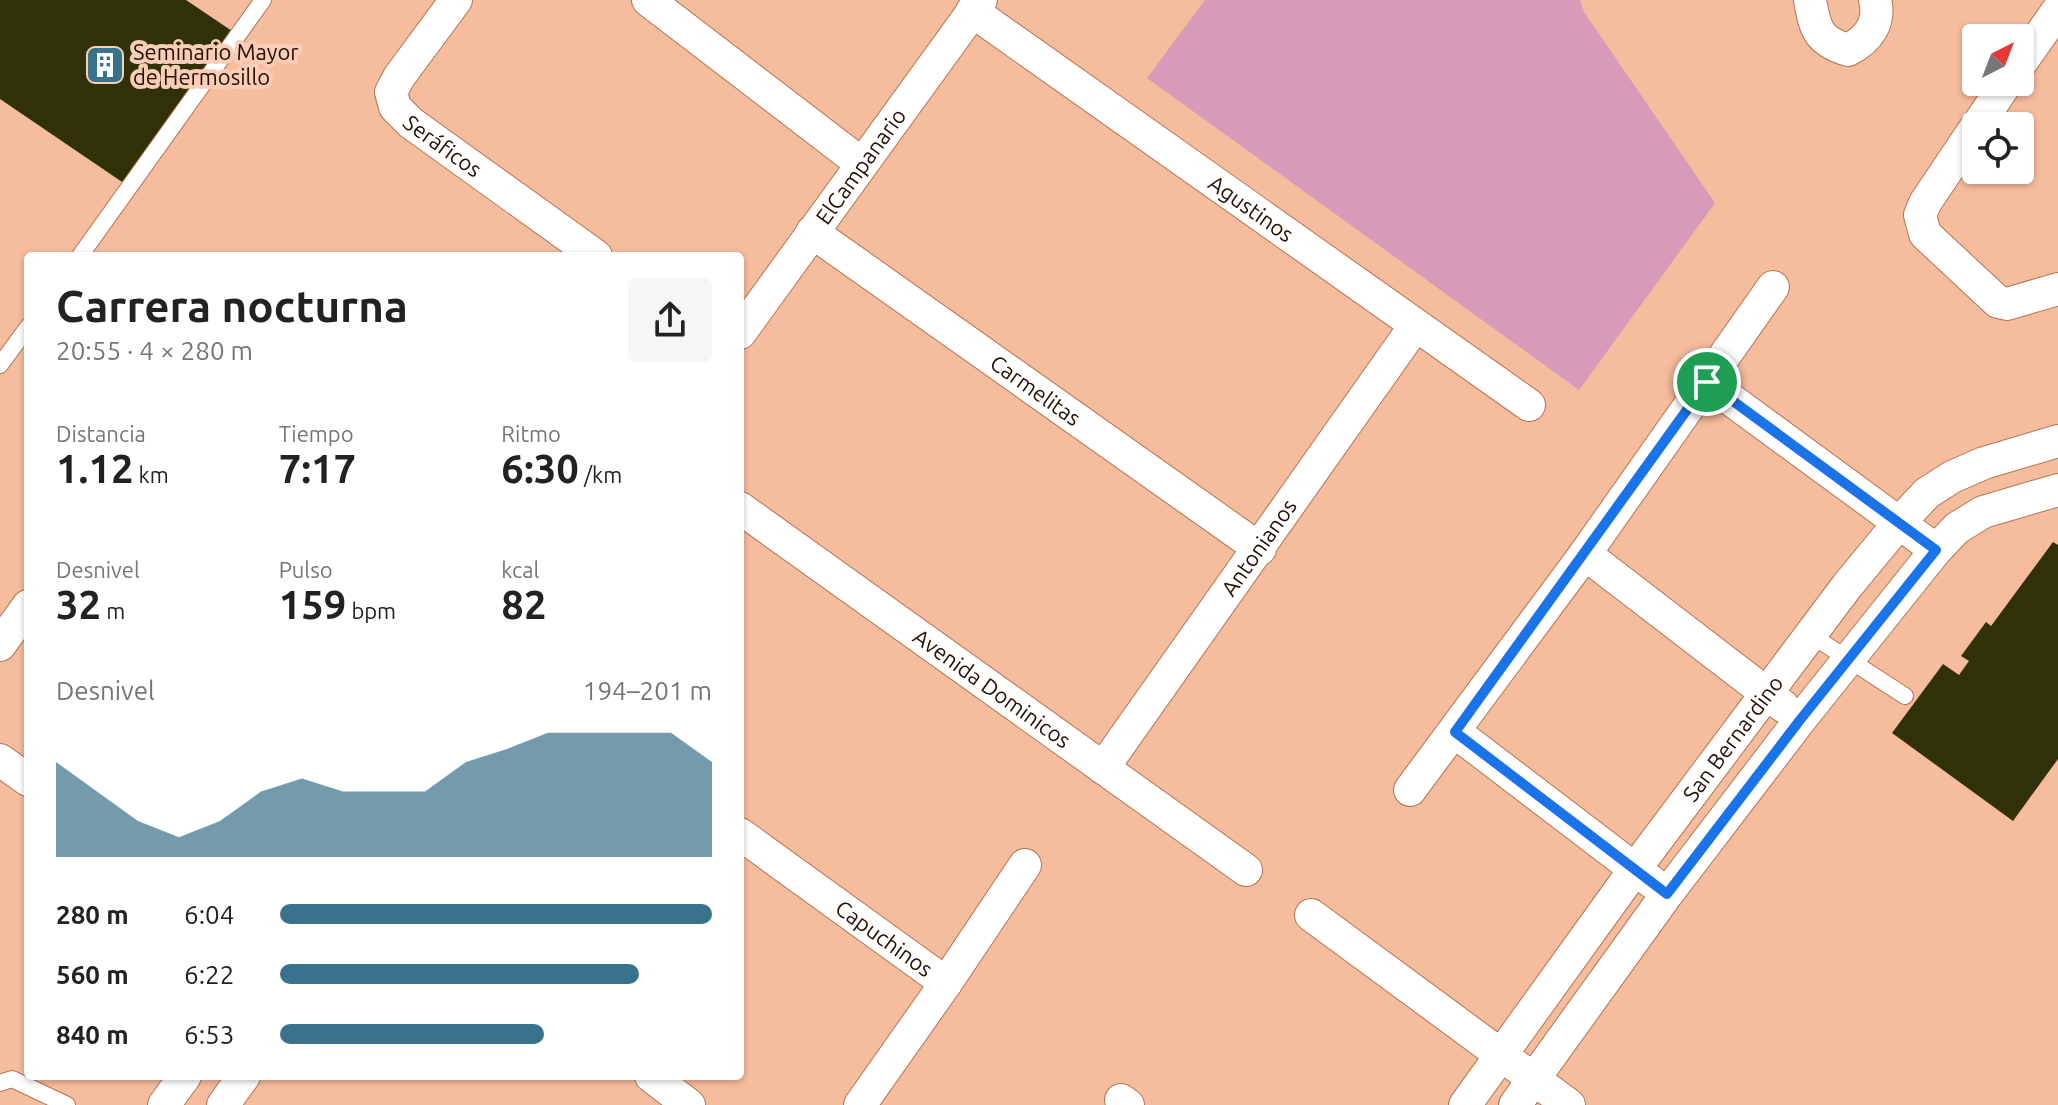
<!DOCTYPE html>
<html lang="es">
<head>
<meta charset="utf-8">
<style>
  body { margin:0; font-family:Ubuntu,sans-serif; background:#f6f6f6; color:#222; height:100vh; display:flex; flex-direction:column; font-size:30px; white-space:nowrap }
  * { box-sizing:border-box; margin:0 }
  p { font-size:26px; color:#767676 }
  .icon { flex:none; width:44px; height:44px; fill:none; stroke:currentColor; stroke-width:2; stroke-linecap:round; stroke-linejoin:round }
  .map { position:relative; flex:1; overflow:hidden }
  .sheet { position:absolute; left:24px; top:252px; width:720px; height:828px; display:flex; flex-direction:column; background:#fff; border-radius:8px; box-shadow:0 2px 6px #0004 }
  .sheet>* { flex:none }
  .needle { width:52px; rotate:42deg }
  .buttons { position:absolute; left:1962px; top:24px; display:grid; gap:16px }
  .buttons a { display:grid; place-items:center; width:72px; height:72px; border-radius:8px; background:#fff; box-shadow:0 2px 6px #0004; font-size:40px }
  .pin { position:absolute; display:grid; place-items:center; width:68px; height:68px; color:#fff; margin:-34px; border:4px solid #fff; border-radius:50%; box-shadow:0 2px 8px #0007 }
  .round { display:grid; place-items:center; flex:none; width:84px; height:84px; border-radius:8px; background:#f6f6f6 }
  .head { display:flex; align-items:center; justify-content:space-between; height:136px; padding:0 32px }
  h1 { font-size:44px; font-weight:700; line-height:60px }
  .figures { display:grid; grid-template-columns:repeat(3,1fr); gap:12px; height:136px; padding:8px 32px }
  .figures div { display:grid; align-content:center }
  .figures b { font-size:40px; font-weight:700 }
  .figures small { font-size:22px; font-weight:400 }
  .figures p { font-size:22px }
  .chart { height:224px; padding:16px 32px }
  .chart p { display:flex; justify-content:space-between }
  .chart svg { width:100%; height:144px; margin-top:8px; fill:#38728b; opacity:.7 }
  ul { padding:0 32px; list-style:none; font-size:26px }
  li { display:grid; grid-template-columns:128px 96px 1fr; align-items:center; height:60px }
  li i { height:20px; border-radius:10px; background:#38728b }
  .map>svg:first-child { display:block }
  .green { fill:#d79ab8 }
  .building { fill:#313107 }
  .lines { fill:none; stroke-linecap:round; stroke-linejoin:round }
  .service-casing { stroke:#b5734f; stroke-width:18 }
  .minor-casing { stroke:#b5734f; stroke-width:34 }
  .service { stroke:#fff; stroke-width:16 }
  .minor { stroke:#fff; stroke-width:32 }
  .route-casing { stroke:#fff; stroke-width:16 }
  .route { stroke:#1a73e8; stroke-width:10 }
  .labels { text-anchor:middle; stroke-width:8; stroke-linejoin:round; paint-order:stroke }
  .poi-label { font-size:22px; fill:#270e02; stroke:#f9cdb6; text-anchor:start }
  .street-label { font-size:22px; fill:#270e02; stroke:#f9cdb6 }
</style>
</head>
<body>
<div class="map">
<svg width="2058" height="1105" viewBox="0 0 2058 1105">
  <rect width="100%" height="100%" fill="#f6bc9e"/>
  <polygon class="green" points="1205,0 1580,0 1584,12 1715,203 1579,390 1147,78"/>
  <g class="building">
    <polygon points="0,0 186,0 232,31 128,186 0,99"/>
    <polygon points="2053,542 2058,545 2058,759 2013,821 1892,733 1943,664 1959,675 1969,661 1961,656 1986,622 1991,626"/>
  </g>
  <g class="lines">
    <g class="service-casing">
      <g id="service">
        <polyline points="80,256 263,0"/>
        <polyline points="0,365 28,327"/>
        <polyline points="1811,635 1905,696"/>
        <polyline points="0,1083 12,1079 67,1105"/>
      </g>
    </g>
    <g class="minor-casing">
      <g id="minor">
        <path id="s1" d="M 456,0 L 399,77 L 391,92 L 395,107 L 411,123 L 596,256"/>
        <polyline points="648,0 862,164"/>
        <path d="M 1810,0 C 1815,29 1818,41 1848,50 C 1868,40 1881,23 1875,0"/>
        <path id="s2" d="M 972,11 L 1529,405"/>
        <polyline points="2020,64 2058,10"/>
        <polyline points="1977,126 2007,82"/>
        <polyline points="1976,127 1925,203 1920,215 1925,234 1998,302 2007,304 2058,289"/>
        <path id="s3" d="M 812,232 L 1260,549"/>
        <path id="s4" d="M 740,333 L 981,0"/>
        <polyline points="1707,382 1936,550"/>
        <path id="s5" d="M 740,508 L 1246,870"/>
        <polyline points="1585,554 1783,706"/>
        <polyline points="0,645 28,606"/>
        <polyline points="1455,732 1653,883"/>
        <polyline points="0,760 28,780"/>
        <path id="s6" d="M 1103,768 L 1415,326"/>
        <polyline points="1410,790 1585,554 1773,287"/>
        <path id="s7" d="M 740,834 L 946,983 L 860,1105"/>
        <polyline points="1311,915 1569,1105"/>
        <polyline points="946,983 1025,865"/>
        <polyline points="651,1076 689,1105"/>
        <polyline points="1121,1100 1128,1105"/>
        <polyline points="164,1105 185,1076"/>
        <polyline points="223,1105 244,1076"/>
        <path id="s8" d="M 1465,1105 L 1635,869 L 1847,586 L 1899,523 L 1927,493 L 1952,477 L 1984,463 L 2058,441"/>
        <polyline points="1515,1105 1667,894 1800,720 1936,550 1957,528 1983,512 2058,490"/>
      </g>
    </g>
    <use href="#service" class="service"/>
    <use href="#minor" class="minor"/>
  </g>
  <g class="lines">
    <g class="route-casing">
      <polygon id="route" points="1707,382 1936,550 1800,720 1667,894 1455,732"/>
    </g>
    <use href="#route" class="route"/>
  </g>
  <defs>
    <g id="building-square" transform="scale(2)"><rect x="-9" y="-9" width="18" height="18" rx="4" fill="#38728b" stroke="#f9cdb6"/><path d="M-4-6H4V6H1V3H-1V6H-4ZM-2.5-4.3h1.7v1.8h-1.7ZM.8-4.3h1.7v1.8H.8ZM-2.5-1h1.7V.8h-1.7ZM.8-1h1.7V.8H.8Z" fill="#fff"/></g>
  </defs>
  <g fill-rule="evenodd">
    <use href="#building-square" x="105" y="65"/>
  </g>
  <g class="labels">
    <g class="poi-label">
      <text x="133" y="60">Seminario Mayor<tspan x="133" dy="25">de Hermosillo</tspan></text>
    </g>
    <g class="street-label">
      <text dy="8" stroke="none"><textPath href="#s1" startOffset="190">Seráficos</textPath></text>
      <text dy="8" stroke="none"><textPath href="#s4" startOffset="206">ElCampanario</textPath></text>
      <text dy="8" stroke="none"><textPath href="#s2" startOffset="342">Agustinos</textPath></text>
      <text dy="8" stroke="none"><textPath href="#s3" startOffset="274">Carmelitas</textPath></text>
      <text dy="8" stroke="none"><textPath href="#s6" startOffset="270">Antonianos</textPath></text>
      <text dy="8" stroke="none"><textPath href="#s5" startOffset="310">Avenida Dominicos</textPath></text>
      <text dy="8" stroke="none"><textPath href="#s8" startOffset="454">San Bernardino</textPath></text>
      <text dy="8" stroke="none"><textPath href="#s7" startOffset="178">Capuchinos</textPath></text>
    </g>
  </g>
</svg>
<div class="buttons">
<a><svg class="needle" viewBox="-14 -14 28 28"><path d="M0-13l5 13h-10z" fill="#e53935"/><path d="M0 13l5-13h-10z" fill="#767676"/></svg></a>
<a><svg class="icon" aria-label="locate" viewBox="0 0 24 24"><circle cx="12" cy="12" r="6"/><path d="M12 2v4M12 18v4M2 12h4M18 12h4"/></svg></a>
</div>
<div class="pin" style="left:1707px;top:382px;background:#1e9e55"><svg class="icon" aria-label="arrive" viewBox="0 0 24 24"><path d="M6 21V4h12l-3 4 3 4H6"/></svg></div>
<section class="sheet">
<div class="head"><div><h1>Carrera nocturna</h1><p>20:55 · 4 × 280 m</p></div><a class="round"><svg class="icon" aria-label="share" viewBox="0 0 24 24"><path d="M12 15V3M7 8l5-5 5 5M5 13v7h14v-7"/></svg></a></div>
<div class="figures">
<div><p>Distancia</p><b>1.12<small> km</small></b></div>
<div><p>Tiempo</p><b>7:17</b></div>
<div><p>Ritmo</p><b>6:30<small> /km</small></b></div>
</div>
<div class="figures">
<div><p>Desnivel</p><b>32<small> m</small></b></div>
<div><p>Pulso</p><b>159<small> bpm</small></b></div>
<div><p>kcal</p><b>82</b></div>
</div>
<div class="chart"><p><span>Desnivel</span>194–201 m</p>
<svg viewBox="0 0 160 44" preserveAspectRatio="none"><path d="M0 44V15L10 24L20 33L30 38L40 33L50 24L60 20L70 24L80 24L90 24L100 15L110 11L120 6L130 6L140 6L150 6L160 15V44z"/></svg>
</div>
<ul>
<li><b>280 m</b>6:04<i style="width:100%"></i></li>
<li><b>560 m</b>6:22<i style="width:83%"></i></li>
<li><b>840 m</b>6:53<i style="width:61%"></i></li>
</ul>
</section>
</div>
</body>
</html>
